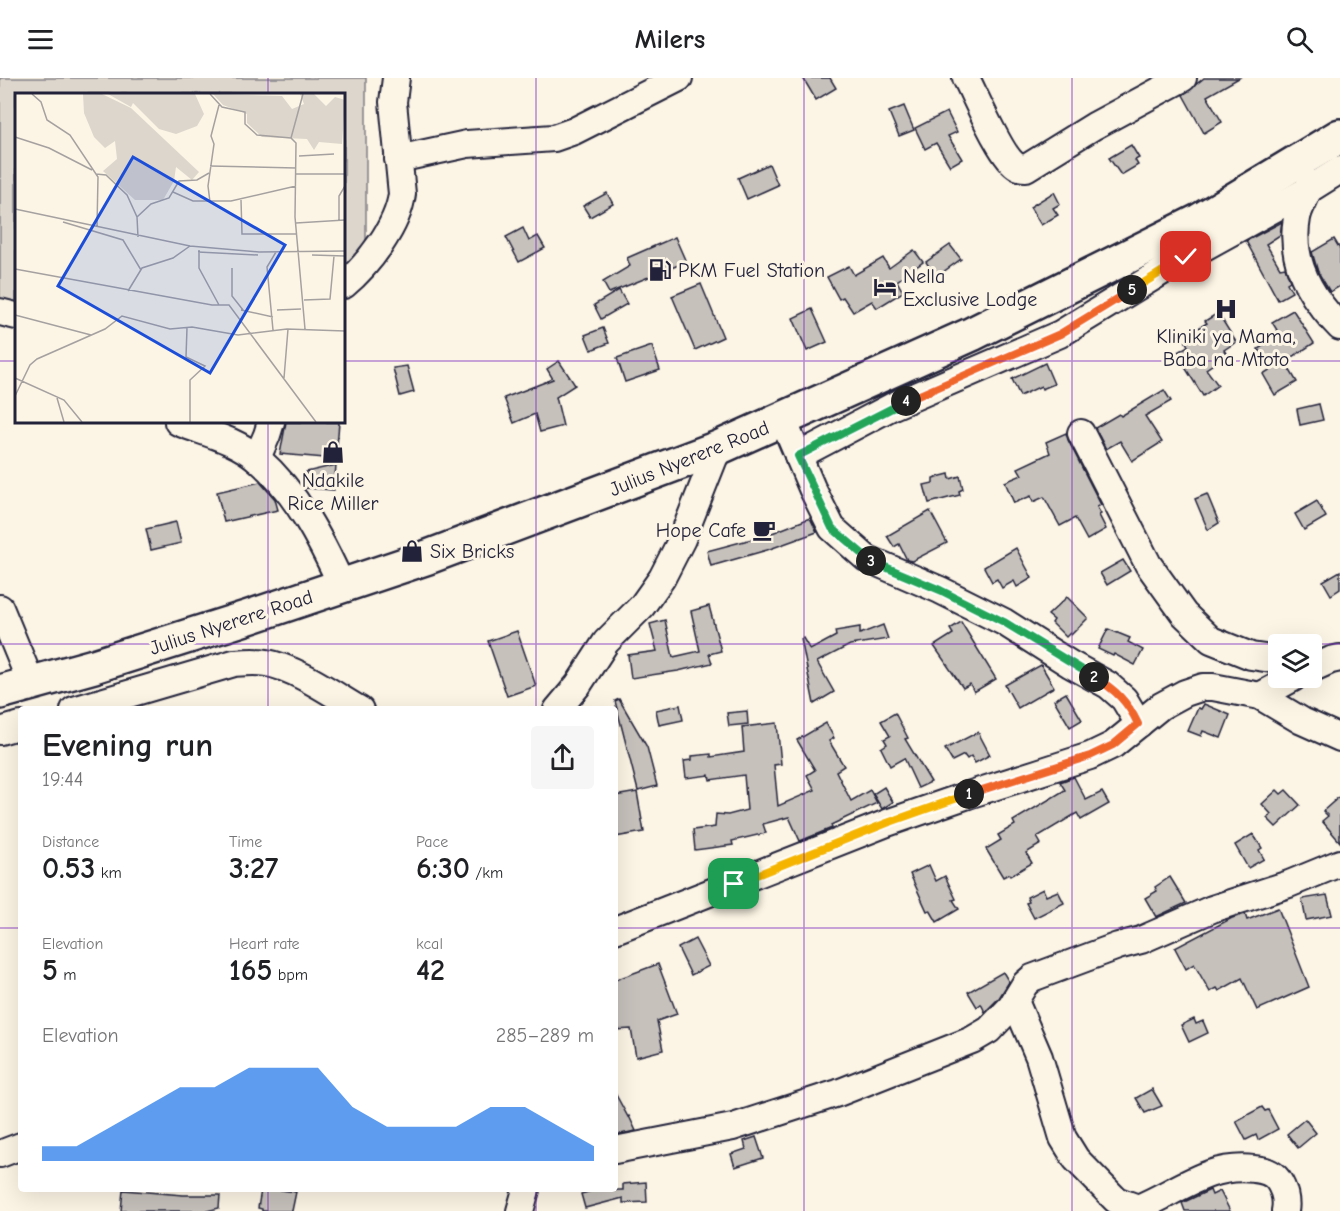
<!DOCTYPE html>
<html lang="en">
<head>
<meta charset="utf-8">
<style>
  body { margin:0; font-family:"Comic Neue",sans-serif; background:#f6f6f6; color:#202124; height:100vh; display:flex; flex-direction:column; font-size:22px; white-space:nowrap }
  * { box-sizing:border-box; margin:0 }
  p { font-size:20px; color:#757577 }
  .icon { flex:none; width:33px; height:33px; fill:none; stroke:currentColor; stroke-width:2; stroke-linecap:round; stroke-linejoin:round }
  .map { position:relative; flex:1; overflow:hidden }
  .details { position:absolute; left:18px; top:628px; width:600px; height:486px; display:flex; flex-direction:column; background:#fff; border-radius:6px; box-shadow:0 6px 24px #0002 }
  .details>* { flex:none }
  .fabs { position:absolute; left:1268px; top:556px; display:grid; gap:12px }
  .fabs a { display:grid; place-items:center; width:54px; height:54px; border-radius:6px; background:#fff; box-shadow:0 6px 24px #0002; font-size:30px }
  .pin { position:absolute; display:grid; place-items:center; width:51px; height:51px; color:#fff; margin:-26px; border-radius:12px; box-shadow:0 3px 9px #0006 }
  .km { position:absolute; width:30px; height:30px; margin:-15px; border-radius:50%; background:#222; color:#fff; font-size:16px; line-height:30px; text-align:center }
  .round { display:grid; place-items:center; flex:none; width:63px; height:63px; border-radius:6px; background:#f6f6f6 }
  .overview { display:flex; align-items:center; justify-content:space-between; height:102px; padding:0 24px }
  h1 { font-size:33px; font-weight:600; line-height:45px }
  .figures { display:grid; grid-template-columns:repeat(3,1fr); gap:9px; height:102px; padding:6px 24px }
  .figures div { display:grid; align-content:center }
  .figures b { font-size:30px; font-weight:600 }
  .figures small { font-size:16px; font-weight:400 }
  .figures p { font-size:16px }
  .chart { height:168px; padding:12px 24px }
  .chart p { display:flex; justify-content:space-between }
  .chart svg { width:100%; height:108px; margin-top:6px; fill:#1a73e8; opacity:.7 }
  header { display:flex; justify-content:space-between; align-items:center; height:78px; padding:0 24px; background:#fff; font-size:27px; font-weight:600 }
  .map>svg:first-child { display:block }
  .green { fill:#dcd6cc; stroke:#7f7c84; stroke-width:1.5 }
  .building { fill:#c6c1bb; stroke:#22223b; stroke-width:1.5 }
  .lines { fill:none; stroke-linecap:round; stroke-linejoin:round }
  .minor-casing { stroke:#22223b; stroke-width:30 }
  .highway-casing { stroke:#22223b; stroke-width:38 }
  .minor { stroke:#fcf5e5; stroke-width:26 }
  .highway { stroke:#fcf5e5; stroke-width:33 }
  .split-1-casing { stroke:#fff; stroke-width:12 }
  .split-2-casing { stroke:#fff; stroke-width:12 }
  .split-3-casing { stroke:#fff; stroke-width:12 }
  .split-4-casing { stroke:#fff; stroke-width:12 }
  .split-5-casing { stroke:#fff; stroke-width:12 }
  .split-6-casing { stroke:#fff; stroke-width:12 }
  .split-1 { stroke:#f5b400; stroke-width:8 }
  .split-2 { stroke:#f0652b; stroke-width:8 }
  .split-3 { stroke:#22a559; stroke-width:8 }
  .split-4 { stroke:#22a559; stroke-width:8 }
  .split-5 { stroke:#f0652b; stroke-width:8 }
  .split-6 { stroke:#f5b400; stroke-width:8 }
  .grid { fill:none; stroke:#7b2cbf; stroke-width:1.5; stroke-opacity:0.55 }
  .labels { text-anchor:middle; stroke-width:6; stroke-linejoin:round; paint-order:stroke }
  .poi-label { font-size:20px; fill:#22223b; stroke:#fcf5e5; text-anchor:start }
  .street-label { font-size:20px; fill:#22223b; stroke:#fcf5e5 }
  .inset-road { fill:none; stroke:#a5a1a1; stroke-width:1.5 }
  .view { fill:#1d4ed8; fill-opacity:0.15; stroke:#1d4ed8; stroke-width:3 }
  .inset-edge { fill:none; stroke:#22223b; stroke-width:3 }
</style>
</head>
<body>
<header><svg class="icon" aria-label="menu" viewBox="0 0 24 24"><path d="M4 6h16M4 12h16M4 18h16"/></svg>Milers<svg class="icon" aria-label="search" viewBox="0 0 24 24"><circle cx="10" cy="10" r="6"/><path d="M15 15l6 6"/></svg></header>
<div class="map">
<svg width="1340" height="1133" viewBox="0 0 1340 1133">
  <rect width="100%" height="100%" fill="#fcf5e5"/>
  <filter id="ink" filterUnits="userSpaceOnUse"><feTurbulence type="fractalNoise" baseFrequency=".0167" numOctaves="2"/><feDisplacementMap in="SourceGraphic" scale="12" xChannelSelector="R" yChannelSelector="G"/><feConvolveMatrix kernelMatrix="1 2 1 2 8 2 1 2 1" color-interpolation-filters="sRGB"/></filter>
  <g filter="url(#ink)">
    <polygon class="green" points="0,0 366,0 366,165 344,200 344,16 16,16 16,235 0,232"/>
    <g class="building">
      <polygon points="803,0 830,0 836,10 816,22"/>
      <polygon points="1204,0 1239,0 1207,18 1222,44 1204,55 1183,17"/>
      <polygon points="904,28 914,52 899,58 889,34"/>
      <polygon points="947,34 957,54 948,58 962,81 950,88 936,65 925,71 915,50"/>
      <polygon points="1131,67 1139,80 1135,82 1138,87 1121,97 1109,80"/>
      <polygon points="769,86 778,107 747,121 738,100"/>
      <polygon points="1054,114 1060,126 1053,130 1058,137 1041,147 1030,129"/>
      <polygon points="607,115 613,126 590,139 583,128"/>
      <polygon points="1282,144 1280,157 1266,166 1280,190 1285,189 1290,203 1287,205 1292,214 1278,222 1246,163"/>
      <polygon points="523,150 529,163 538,158 545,170 519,184 506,159"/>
      <polygon points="675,159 686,184 609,215 603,204 630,188 627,180"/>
      <polygon points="1334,161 1340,171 1340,208 1330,214 1318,194 1312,174"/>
      <polygon points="950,167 961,181 936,199 926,184"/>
      <polygon points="914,172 923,184 897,203 903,214 877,230 872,223 853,234 843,219 839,221 827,199 849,188 854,197 883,180 889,190"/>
      <polygon points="701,206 723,259 695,272 672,218"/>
      <polygon points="619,212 627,226 601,241 594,227"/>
      <polygon points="812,231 827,264 807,273 793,240"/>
      <polygon points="1293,232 1314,265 1285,284 1297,304 1275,317 1263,296 1271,291 1258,271 1280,257 1272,244"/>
      <polygon points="1218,235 1236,264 1224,272 1227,277 1206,291 1218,307 1203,318 1176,275 1188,268 1185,262 1192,258 1190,255 1207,245 1205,243"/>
      <polygon points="603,250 609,265 591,272 585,257"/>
      <polygon points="652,268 660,292 625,304 617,280"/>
      <polygon points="559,283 575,307 556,319 563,348 540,354 535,336 514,345 504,320 553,301 547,291"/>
      <polygon points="1045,285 1054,306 1042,311 1041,308 1020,318 1012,301"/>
      <polygon points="407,288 414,314 400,318 393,290"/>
      <polygon points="1164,312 1171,323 1145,338 1162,364 1132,383 1120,363 1106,371 1095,350 1119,336 1121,338"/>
      <polygon points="1319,326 1323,342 1300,347 1297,331"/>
      <polygon points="286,344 339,344 336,381 280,376"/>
      <polygon points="1066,355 1068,362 1101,427 1097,429 1101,436 1099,437 1106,451 1087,462 1075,440 1060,448 1044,419 1033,424 1031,418 1014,425 1005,404 1022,397 1018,390 1050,375 1046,364"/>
      <polygon points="336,387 334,412 305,410 306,394"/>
      <polygon points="949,396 950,401 960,398 963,411 959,413 960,417 929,425 924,407 933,405 933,400"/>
      <polygon points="260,404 275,421 278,432 224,444 217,414"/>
      <polygon points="1207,416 1219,445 1208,452 1195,421"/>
      <polygon points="1317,423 1326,439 1304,452 1295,436"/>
      <polygon points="930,433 947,465 912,483 907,482 899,466 894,469 887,458"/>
      <polygon points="810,440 817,454 767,472 711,488 707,473 767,457"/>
      <polygon points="176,444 181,465 151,472 146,451"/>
      <polygon points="1016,470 1032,500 1017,509 1014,503 1002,510 997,501 992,504 984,489"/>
      <polygon points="1123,482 1130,493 1107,507 1100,495"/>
      <polygon points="1340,493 1340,511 1331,517 1323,503"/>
      <polygon points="1067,519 1088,540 1071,557 1070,555 1066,559 1052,545 1054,542 1048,537"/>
      <polygon points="709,528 721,573 709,576 712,585 678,593 631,600 628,577 657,573 650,546 665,542 673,579 700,573 691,533"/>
      <polygon points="961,544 996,601 974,614 970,606 963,610 934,568 953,556 950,551"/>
      <polygon points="883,547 888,561 850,567 817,584 834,614 814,626 801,561 803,560 810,572 836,558 835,553 860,549 860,556"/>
      <polygon points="1108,551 1130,560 1128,564 1143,572 1135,587 1114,576 1113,578 1098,571"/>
      <polygon points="517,553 536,608 507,618 488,563"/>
      <polygon points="1041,587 1054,609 1018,630 1005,607"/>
      <polygon points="1066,615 1082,642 1070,649 1054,622"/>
      <polygon points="619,621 647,669 657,708 638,713 615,623"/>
      <polygon points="1204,626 1230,637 1221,660 1203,653 1201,658 1188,653 1198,630 1201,631"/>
      <polygon points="680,627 683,642 659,647 656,632"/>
      <polygon points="747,633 748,646 729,648 727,635"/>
      <polygon points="895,635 908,660 905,661 931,704 918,710 904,680 890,688 881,670 887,666 884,661 890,658 881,643"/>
      <polygon points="777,645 781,686 774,687 778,728 815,712 807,697 815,692 797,662 826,645 834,660 829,663 844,688 836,693 851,723 870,712 877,725 831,747 832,750 800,763 789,739 763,746 766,755 732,763 733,767 695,772 693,752 715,749 716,736 728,737 747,732 744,697 710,702 709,697 686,700 684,683 692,682 692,678 711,676 711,679 744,674 742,649"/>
      <polygon points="978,654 990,677 975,685 971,678 967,681 964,677 952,683 945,671"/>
      <polygon points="1074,699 1086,722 1102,714 1109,726 1081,742 1077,735 1037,759 1041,766 1026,775 1032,785 1010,798 1009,796 1003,799 986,771 1001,762 998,757 1015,747 1013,743 1065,712 1060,704"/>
      <polygon points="884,709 893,724 882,731 873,716"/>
      <polygon points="1277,712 1281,716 1286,712 1300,727 1276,749 1267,740 1271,736 1262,726"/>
      <polygon points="637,714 644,754 615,759 615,718"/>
      <polygon points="1340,718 1340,764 1322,743 1328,738 1323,733"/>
      <polygon points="1253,756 1262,770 1259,772 1264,781 1248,790 1235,767"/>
      <polygon points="929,787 936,803 945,798 956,821 953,822 959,831 937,844 930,832 927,833 910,796"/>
      <polygon points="1170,799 1186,825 1156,839 1145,820 1157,813 1155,809"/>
      <polygon points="1043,811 1046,818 1058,813 1064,825 1034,840 1026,825 1029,824 1027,819"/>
      <polygon points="1327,817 1332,837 1306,842 1302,821"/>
      <polygon points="1278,830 1309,909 1257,932 1242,900 1219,913 1217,910 1210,914 1194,886 1186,891 1175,870 1232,840 1245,836 1247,842"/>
      <polygon points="695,861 709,888 691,897 678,870"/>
      <polygon points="658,886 677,936 657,943 663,972 636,979 631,951 615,952 615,902"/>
      <polygon points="1003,894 1009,904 999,920 985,934 981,926 977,929 968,914"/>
      <polygon points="1194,941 1196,946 1203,943 1208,955 1189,964 1181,947"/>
      <polygon points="1152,1011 1162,1028 1145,1035 1136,1020"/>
      <polygon points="615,1015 628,1039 629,1038 636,1053 615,1057"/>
      <polygon points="1262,1029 1265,1033 1268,1032 1278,1051 1258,1062 1256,1057 1246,1062 1236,1043"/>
      <polygon points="1305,1041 1316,1055 1298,1070 1287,1056"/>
      <polygon points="756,1059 763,1080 735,1089 731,1076 746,1071 744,1063"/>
      <polygon points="646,1104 647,1124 623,1125 623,1120 585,1130 581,1116 595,1112 623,1112 623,1106"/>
      <polygon points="123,1112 183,1117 220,1117 219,1130 207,1133 121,1133"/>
      <polygon points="261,1112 281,1112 296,1114 292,1133 262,1133 262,1131 258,1130"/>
      <polygon points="1210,1112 1212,1117 1220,1113 1230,1133 1185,1133 1182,1125"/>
    </g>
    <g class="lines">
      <g class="minor-casing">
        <g id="minor">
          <path d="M 966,0 C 975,17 1002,81 1017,88 C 1020,90 1023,90 1026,90 L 1094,48 L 1183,0"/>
          <polyline points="398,81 467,66 554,60 574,53 679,0"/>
          <path d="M 1310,105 C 1308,118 1299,128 1297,140 C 1289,183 1311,220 1340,249"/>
          <path d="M 344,207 C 368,187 398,148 402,116 L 393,24 L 396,0"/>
          <polyline points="0,234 16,238"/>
          <polyline points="783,342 812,410 832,450 866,480 940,512 1004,544 1070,586 1108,607 1124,621 1139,646"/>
          <path d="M 178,344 C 205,355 235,361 258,381 C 297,415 321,462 342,508"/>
          <polyline points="1081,355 1148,486 1184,536 1211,562 1251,578 1278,582"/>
          <polyline points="798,378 893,328 1060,256 1186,179 1308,112 1340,92"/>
          <polyline points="257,380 267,357 271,344"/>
          <polyline points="0,530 31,605"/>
          <polyline points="1311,591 1331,582 1340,580"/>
          <polyline points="1260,618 1293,600"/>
          <path d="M 74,632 L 234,585 C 246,584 256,583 267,585 C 296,590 334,617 360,632"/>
          <polyline points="557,632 578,607 606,564 642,528 662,500 682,461 718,370"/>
          <polyline points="0,653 21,647"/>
          <polyline points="615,852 887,745 968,717 1090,678 1113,667 1161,628 1185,615 1203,609 1213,609 1260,618 1302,643 1340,660"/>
          <path d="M 1015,923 L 1039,979 L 1063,1060 L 1076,1081 L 1116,1122 L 1138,1130 C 1177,1114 1209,1085 1254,1091 C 1264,1092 1272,1094 1278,1102 C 1284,1111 1287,1123 1285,1133"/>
          <polyline points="615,1072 733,1049 838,1015 972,962 989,952 1011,929 1025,906 1032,900 1118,868 1141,862 1212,831 1289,806 1340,785"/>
          <polyline points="0,1076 21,1068"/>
          <polyline points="520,1133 526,1112"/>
        </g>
      </g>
      <g class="highway-casing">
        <polyline id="highway" points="0,614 94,588 249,539 428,479 718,370 972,256 1199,143 1340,58"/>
      </g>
      <use href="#minor" class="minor"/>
      <use href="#highway" class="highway"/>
    </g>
  </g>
  <g class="lines" filter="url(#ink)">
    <g class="split-1-casing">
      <polyline id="split-1" points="734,806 887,745 969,716"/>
    </g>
    <g class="split-2-casing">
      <path id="split-2" d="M 969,716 L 1090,678 L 1113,667 L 1138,646 C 1128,624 1115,611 1094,599"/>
    </g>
    <g class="split-3-casing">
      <polyline id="split-3" points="871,483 940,512 1004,544 1094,599"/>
    </g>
    <g class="split-4-casing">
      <polyline id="split-4" points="871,483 832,450 798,378 906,323"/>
    </g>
    <g class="split-5-casing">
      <polyline id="split-5" points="906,323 1060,256 1132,212"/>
    </g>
    <g class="split-6-casing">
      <polyline id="split-6" points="1132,212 1186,179"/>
    </g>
    <use href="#split-1" class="split-1"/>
    <use href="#split-2" class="split-2"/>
    <use href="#split-3" class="split-3"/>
    <use href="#split-4" class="split-4"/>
    <use href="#split-5" class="split-5"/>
    <use href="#split-6" class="split-6"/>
  </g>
  <path class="grid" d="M 268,0 L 268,16M 536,0 L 536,632M 804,0 L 804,1133M 1072,0 L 1072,1133M 0,283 L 16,283M 344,283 L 1340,283M 268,344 L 268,632M 0,566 L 1340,566M 0,850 L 21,850M 615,850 L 1340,850M 268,1112 L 268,1133M 536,1112 L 536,1133"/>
  <defs>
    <g id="fuel-bare" transform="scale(1.8)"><path d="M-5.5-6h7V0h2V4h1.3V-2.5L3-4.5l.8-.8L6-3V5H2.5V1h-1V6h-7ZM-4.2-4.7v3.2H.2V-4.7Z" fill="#22223b" stroke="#fcf5e5" stroke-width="2.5" paint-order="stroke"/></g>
    <g id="hotel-bare" transform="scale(1.8)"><path d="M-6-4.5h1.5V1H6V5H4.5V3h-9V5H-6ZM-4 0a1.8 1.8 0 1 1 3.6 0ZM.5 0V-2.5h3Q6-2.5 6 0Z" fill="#22223b" stroke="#fcf5e5" stroke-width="2.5" paint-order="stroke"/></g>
    <g id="hospital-bare" transform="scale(1.8)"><path d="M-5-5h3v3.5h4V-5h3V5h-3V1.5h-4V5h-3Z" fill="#22223b" stroke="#fcf5e5" stroke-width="2.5" paint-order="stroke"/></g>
    <g id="shop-bare" transform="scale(1.8)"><path d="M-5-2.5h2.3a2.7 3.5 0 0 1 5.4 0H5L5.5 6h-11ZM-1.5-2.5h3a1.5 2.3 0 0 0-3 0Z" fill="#22223b" stroke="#fcf5e5" stroke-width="2.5" paint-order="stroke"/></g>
    <g id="cafe-bare" transform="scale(1.8)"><path d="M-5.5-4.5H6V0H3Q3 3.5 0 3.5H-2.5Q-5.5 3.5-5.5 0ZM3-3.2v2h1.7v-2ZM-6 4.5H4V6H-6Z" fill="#22223b" stroke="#fcf5e5" stroke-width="2.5" paint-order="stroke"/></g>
  </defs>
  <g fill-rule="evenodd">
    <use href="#fuel-bare" x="660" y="192"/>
    <use href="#hotel-bare" x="885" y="209"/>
    <use href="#hospital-bare" x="1226" y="231"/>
    <use href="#shop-bare" x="333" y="374"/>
    <use href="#cafe-bare" x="764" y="452"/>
    <use href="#shop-bare" x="412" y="473"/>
  </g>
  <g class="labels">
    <g class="poi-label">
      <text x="678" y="199">PKM Fuel Station</text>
      <text x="903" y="205">Nella<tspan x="903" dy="23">Exclusive Lodge</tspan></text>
      <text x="1226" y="265" text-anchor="middle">Kliniki ya Mama,<tspan x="1226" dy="23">Baba na Mtoto</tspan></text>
      <text x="333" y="409" text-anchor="middle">Ndakile<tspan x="333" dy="23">Rice Miller</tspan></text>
      <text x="746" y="459" text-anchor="end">Hope Cafe</text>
      <text x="430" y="480">Six Bricks</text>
    </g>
    <g class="street-label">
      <text transform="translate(689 380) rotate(-22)" y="7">Julius Nyerere Road</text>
      <text transform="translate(231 544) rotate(-18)" y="7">Julius Nyerere Road</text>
    </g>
  </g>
  <g transform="translate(15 15)">
    <rect width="330" height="330" fill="#fcf5e5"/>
    <path d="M 68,1 L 87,1 L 116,15 L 184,79 L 177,87 L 161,74 L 159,88 L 148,107 L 120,107 L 88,78 L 102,66 L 100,48 L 90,55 L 79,44 L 69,20 ZM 93,1 L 180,1 L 189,21 L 182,33 L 161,41 L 144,36 L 118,10 L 116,14 ZM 198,1 L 267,3 L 277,16 L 289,11 L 285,1 L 299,1 L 311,13 L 320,4 L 330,7 L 327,51 L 304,49 L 299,57 L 292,46 L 247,44 L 232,30 L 232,21 L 208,12 Z" fill="#dcd6cc"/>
    <path class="inset-road" d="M 17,1 L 26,9 L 32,27 L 55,42 L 83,84 L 82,133M 195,1 L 207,14 L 230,19 L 230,31 L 242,42 L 276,45 L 281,50 L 280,124 L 290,236M 0,44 L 34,55 L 77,77M 276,45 L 288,1M 284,63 L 319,61M 195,73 L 281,75M 81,81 L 91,82 L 112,102 L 122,124 L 123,144M 281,81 L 330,81M 158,99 L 178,108 L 216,108 L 281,93M 226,107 L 227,141 L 281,141M 195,109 L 193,93 L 199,51 L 196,43 L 204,12M 0,116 L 175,153 L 244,159 L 330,158M 122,124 L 136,111 L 154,105 L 164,88 L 182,87 L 194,80M 324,127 L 324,103 L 330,93M 48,129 L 108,147 L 126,177M 281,130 L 330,127M 184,157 L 184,175 L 204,212M 183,159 L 243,162M 297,162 L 330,163M 217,175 L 217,203 L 228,217M 0,176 L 197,212 L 214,212 L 301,329M 113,198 L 127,175 L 158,165 L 175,153M 289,207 L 315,206 L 319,163M 226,217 L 258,224M 262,217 L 286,216M 0,222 L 76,242M 172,235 L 171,264 L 190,273 L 175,287 L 175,329M 258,237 L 252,174 L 261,159M 0,285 L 49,307 L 67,329M 269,285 L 273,236M 0,303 L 15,272 L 22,266 L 90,236 L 107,223 L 155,236 L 177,234 L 223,242 L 272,236 L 330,238M 42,305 L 49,329"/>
    <path class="view" d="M 118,64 L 270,152 L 195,280 L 43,193 Z"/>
    <rect width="330" height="330" class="inset-edge"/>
  </g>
</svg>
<div class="fabs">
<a><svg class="icon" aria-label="layers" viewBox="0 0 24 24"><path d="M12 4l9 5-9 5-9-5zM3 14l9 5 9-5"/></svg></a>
</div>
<div class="pin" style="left:734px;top:806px;background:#1e9e55"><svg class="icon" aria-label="arrive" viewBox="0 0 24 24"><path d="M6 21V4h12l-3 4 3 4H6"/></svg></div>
<div class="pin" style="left:1186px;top:179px;background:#d93025"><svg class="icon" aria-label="check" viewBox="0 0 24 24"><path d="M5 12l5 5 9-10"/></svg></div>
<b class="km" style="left:969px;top:716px">1</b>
<b class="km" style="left:1094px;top:599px">2</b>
<b class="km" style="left:871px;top:483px">3</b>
<b class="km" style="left:906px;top:323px">4</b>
<b class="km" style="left:1132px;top:212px">5</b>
<section class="details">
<div class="overview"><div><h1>Evening run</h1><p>19:44</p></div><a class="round"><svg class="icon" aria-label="share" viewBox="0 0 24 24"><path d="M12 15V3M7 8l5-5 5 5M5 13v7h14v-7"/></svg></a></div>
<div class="figures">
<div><p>Distance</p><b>0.53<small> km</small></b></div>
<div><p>Time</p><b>3:27</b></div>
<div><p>Pace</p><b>6:30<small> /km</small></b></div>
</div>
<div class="figures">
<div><p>Elevation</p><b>5<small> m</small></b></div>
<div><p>Heart rate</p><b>165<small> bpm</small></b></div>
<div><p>kcal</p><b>42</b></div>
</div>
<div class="chart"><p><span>Elevation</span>285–289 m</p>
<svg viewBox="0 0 160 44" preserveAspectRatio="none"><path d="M0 44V38L10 38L20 30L30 22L40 14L50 14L60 6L70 6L80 6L90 22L100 30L110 30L120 30L130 22L140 22L150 30L160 38V44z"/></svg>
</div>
</section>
</div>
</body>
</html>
